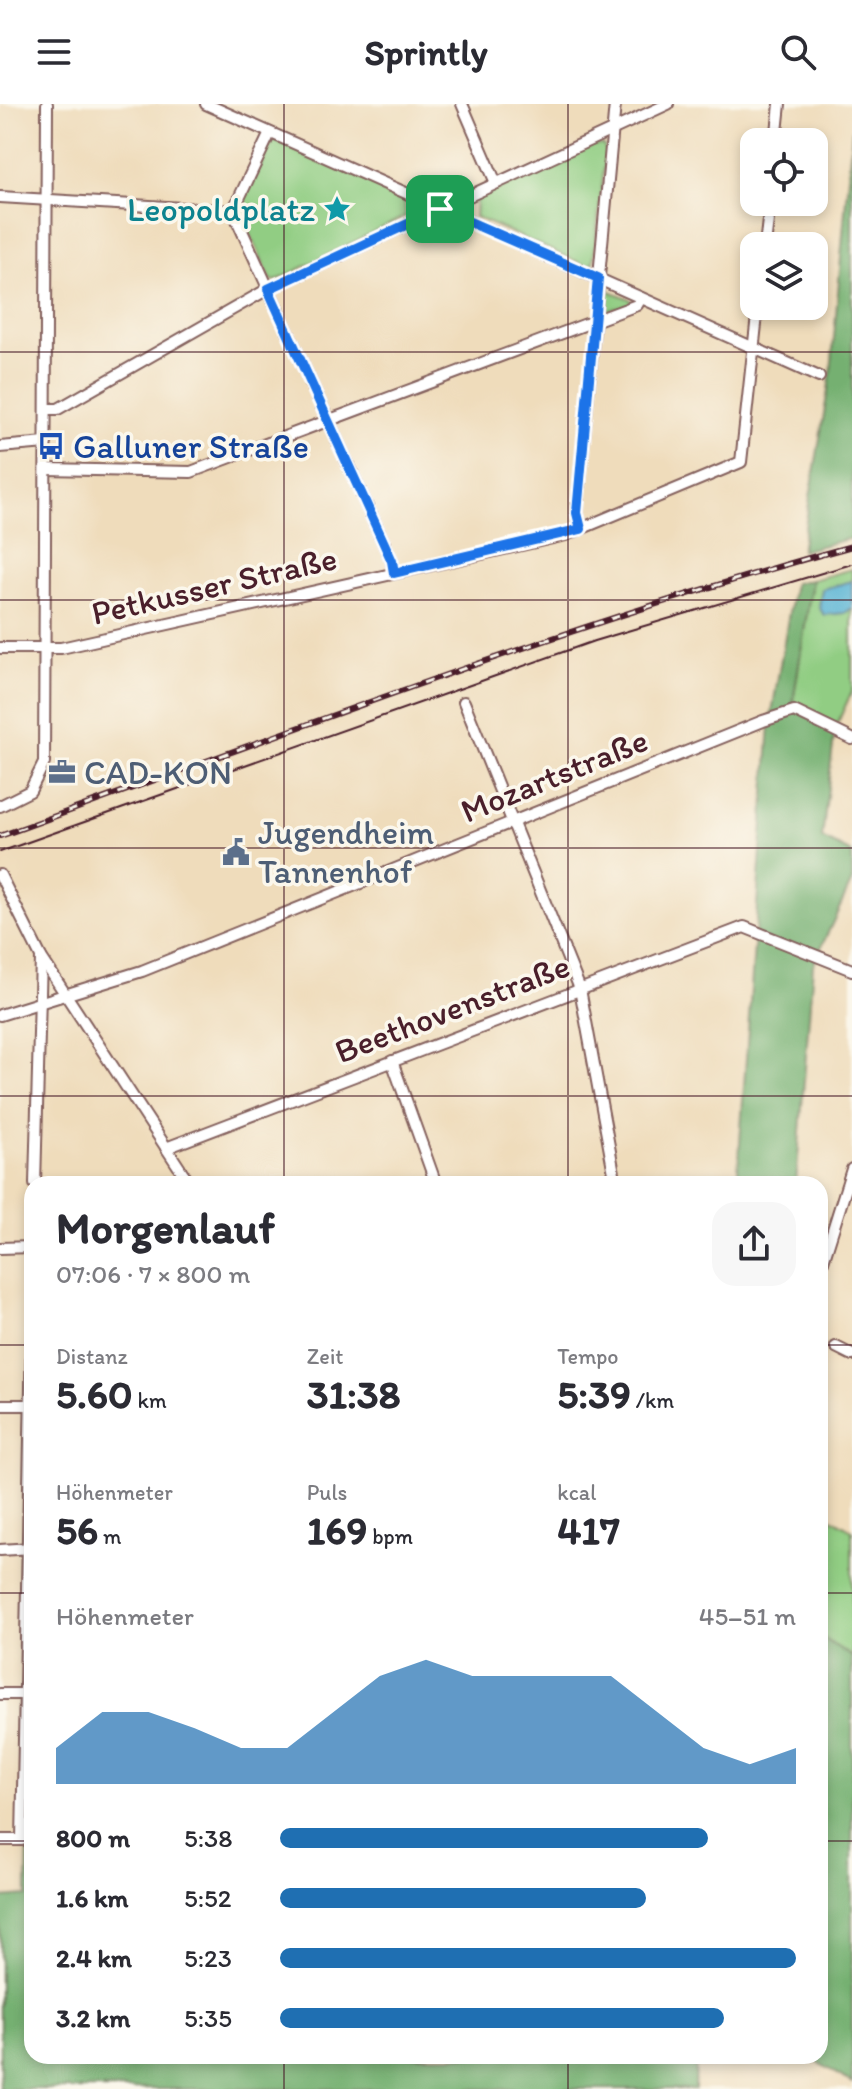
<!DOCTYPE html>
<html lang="de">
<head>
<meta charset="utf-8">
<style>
  body { margin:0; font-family:Itim,sans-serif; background:#f7f7f7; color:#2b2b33; height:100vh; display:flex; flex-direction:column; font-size:30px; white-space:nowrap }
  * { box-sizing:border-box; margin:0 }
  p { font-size:26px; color:#7c7c81 }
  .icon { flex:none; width:44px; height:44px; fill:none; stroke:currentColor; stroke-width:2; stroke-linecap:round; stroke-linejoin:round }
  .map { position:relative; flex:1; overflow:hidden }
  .panel { position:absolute; left:24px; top:1072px; width:804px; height:888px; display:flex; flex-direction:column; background:#fff; border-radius:24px; box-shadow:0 4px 12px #0003 }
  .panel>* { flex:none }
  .fabs { position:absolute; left:740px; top:24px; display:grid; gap:16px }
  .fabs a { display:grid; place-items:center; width:88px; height:88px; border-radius:16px; background:#fff; box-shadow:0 4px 12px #0003; font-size:40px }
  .pin { position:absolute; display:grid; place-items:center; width:68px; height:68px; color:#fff; margin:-34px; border-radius:16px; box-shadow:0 4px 12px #0006 }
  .round { display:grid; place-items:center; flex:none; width:84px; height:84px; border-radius:24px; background:#f7f7f7 }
  .summary { display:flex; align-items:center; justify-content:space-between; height:136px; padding:0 32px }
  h1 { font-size:44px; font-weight:800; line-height:60px }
  .stats { display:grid; grid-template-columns:repeat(3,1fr); gap:12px; height:136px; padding:8px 32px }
  .stats div { display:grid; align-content:center }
  .stats b { font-size:40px; font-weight:800 }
  .stats small { font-size:22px; font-weight:400 }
  .stats p { font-size:22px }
  .chart { height:224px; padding:16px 32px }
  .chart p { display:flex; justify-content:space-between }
  .chart svg { width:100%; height:144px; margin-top:8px; fill:#1f6fb2; opacity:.7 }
  ul { padding:0 32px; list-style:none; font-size:26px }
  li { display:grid; grid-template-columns:128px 96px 1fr; align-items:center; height:60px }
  li i { height:20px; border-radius:10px; background:#1f6fb2 }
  header { display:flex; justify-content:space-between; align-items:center; height:104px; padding:0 32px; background:#fff; font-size:36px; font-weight:800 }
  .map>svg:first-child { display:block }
  .green { fill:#91cd83; stroke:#6e7657; stroke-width:2 }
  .forest { fill:#74b071; stroke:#5f684e; stroke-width:2 }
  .water { fill:#56b3d4; stroke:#506980; stroke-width:2 }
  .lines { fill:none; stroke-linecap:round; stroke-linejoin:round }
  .minor-casing { stroke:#84615d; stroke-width:14 }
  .minor { stroke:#fff; stroke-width:10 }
  .tram { stroke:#4a1f2b; stroke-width:2 }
  .rail-casing { stroke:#4a1f2b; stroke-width:6 }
  .rail { stroke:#fbf7ec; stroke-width:3; stroke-dasharray:9; stroke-linecap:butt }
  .route-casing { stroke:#fff; stroke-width:16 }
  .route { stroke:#1a73e8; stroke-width:10 }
  .grid { fill:none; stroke:#4a1f2b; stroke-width:2; stroke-opacity:0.55 }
  .labels { text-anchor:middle; stroke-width:7; stroke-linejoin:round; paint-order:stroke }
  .culture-label { font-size:34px; fill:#0d838f; stroke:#fbf7ec; text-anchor:end }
  .transit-label { font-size:34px; fill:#164399; stroke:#fbf7ec; text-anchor:start }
  .street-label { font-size:34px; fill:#4a1f2b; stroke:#fbf7ec }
  .service-label { font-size:34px; fill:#4e5e75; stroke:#fbf7ec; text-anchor:start }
</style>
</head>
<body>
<header><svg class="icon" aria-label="menu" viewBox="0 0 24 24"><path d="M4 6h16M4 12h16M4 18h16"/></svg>Sprintly<svg class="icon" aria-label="search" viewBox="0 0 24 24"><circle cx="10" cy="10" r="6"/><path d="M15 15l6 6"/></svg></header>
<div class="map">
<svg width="852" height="1985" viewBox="0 0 852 1985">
  <rect width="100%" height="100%" fill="#fbf7ec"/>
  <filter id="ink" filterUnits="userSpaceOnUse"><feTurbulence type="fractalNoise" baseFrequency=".0125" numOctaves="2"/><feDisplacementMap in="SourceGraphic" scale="16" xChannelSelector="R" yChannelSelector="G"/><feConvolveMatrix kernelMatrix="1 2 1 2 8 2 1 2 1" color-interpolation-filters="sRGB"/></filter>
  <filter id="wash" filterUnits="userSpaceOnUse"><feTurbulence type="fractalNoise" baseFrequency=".006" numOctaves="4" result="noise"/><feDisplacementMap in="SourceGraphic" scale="32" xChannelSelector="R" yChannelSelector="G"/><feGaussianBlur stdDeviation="1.8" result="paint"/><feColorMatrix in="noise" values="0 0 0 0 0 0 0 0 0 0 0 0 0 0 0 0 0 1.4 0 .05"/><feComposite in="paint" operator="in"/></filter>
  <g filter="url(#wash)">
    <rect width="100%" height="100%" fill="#efdcbb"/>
    <g class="green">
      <polygon points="274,35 404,93 406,112 276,177 271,176 239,105"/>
      <polygon points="593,41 603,41 606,47 593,160 585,161 475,113 476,94"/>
      <polygon points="605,185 630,195 632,199 602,208"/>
      <polygon points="852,465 852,587 835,625 792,605 812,476"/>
      <polygon points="820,1407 852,1426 852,1553 820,1532"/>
    </g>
    <g class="forest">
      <polygon points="852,26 852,434 801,447 831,268"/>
      <polygon points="812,476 792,605 835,625 822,734 852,749 852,777 813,861 796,1080 737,1080 770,620 794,479"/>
      <polygon points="820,1532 852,1553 852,1979 807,1952 820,1952"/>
      <polygon points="32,1553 32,1952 696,1952 695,1985 0,1985 0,1794 27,1792"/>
    </g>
    <polygon class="water" points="852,477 852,504 845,509 824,511 819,503 822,485"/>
  </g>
  <g filter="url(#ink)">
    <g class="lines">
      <g class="minor-casing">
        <g id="minor">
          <polyline points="206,0 819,273"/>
          <polyline points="462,0 496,79"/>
          <polyline points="270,29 233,107 392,457 394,469"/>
          <polyline points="776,38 780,0"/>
          <polyline points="0,93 233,107"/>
          <polyline points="765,142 770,98"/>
          <polyline points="46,305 58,305 268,185 668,0"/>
          <polyline points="0,343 46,339"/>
          <polyline points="46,365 191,368 637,201 641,194"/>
          <polyline points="581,425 577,409 615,0"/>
          <polyline points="0,544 61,544 566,431 741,358 758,202"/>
          <polyline points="464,598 580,885 616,1080"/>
          <polyline points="0,702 30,687 44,659 47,0"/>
          <polyline points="0,771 41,853 190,1080"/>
          <polyline points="0,911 142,867 763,617 794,607 852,635"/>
          <polyline points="392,957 436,1080"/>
          <polyline points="166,1044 744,823 852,866"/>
          <polyline points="35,1080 41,853"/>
          <polyline points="0,1144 32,1143"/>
          <polyline points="820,1167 852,1065"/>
          <polyline points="836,1243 852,1251"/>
          <polyline points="0,1301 31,1301"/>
          <polyline points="0,1446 32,1444"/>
          <polyline points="0,1590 26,1590"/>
          <polyline points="0,1736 22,1736 32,1233"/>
        </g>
      </g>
      <use href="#minor" class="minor"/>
      <polyline class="tram" points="0,748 594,537 852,460"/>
      <g class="rail-casing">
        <path id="rail" d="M 0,732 C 282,631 563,521 852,442"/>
      </g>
      <use href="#rail" class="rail"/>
    </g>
  </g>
  <g class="lines" filter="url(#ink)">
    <g class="route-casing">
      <polygon id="route" points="440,105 598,174 577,409 581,425 394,469 392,457 268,185"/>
    </g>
    <use href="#route" class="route"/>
  </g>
  <path class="grid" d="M 284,0 L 284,1080M 568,0 L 568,1080M 0,248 L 852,248M 0,496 L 852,496M 0,744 L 852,744M 0,992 L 852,992M 0,1241 L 32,1241M 820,1241 L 852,1241M 0,1489 L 32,1489M 820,1489 L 852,1489M 0,1737 L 32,1737M 820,1737 L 852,1737M 284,1952 L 284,1985M 568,1952 L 568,1985"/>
  <defs>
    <g id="sight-bare" transform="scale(2.16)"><path d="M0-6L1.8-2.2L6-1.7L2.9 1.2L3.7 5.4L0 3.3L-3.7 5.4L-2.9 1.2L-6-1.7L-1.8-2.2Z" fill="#0f9aa8" stroke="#fbf7ec" stroke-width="2.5" paint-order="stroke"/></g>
    <g id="bus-bare" transform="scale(2.16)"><path d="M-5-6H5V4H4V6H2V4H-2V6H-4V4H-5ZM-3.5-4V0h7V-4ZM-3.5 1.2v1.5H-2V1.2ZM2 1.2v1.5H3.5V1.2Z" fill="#1a4fb4" stroke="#fbf7ec" stroke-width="2.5" paint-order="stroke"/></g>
    <g id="office-bare" transform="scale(2.16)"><path d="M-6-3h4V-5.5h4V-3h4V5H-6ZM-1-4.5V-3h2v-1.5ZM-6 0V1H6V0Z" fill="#5c6f8a" stroke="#fbf7ec" stroke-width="2.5" paint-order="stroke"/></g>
    <g id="civic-bare" transform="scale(2.16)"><path d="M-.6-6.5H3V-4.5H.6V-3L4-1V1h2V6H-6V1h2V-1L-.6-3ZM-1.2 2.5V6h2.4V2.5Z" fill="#5c6f8a" stroke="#fbf7ec" stroke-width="2.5" paint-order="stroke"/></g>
  </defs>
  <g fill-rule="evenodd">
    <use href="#sight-bare" x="337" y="105"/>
    <use href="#bus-bare" x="51" y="342"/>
    <use href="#office-bare" x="62" y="668"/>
    <use href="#civic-bare" x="236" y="748"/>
  </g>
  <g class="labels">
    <g class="culture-label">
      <text x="315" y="117">Leopoldplatz</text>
    </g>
    <g class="transit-label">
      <text x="73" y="354">Galluner Straße</text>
    </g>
    <g class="street-label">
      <text transform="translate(214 481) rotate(-13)" y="12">Petkusser Straße</text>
      <text transform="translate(554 671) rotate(-22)" y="12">Mozartstraße</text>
      <text transform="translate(452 904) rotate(-21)" y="12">Beethovenstraße</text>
    </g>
    <g class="service-label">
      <text x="84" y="680">CAD-KON</text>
      <text x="258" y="740">Jugendheim<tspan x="258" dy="39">Tannenhof</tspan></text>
    </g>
  </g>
</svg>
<div class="fabs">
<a><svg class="icon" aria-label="locate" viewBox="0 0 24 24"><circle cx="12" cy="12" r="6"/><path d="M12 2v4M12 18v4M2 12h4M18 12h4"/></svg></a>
<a><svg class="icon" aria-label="layers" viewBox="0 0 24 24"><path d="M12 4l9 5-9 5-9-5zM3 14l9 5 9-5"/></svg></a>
</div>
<div class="pin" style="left:440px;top:105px;background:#1e9e55"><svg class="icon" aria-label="arrive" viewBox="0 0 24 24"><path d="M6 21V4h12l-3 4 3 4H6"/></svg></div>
<section class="panel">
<div class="summary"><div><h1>Morgenlauf</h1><p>07:06 · 7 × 800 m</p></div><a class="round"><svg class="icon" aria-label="share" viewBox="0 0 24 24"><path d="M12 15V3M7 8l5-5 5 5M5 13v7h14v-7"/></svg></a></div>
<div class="stats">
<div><p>Distanz</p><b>5.60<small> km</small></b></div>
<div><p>Zeit</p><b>31:38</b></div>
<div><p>Tempo</p><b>5:39<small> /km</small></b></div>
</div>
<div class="stats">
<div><p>Höhenmeter</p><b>56<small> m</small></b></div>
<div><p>Puls</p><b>169<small> bpm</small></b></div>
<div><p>kcal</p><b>417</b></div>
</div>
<div class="chart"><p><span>Höhenmeter</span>45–51 m</p>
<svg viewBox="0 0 160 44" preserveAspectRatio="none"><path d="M0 44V33L10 22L20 22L30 27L40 33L50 33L60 22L70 11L80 6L90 11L100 11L110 11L120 11L130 22L140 33L150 38L160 33V44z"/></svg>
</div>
<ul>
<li><b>800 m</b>5:38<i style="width:83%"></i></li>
<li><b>1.6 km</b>5:52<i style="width:71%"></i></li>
<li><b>2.4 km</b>5:23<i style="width:100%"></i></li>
<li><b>3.2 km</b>5:35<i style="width:86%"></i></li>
</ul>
</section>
</div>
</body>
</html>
